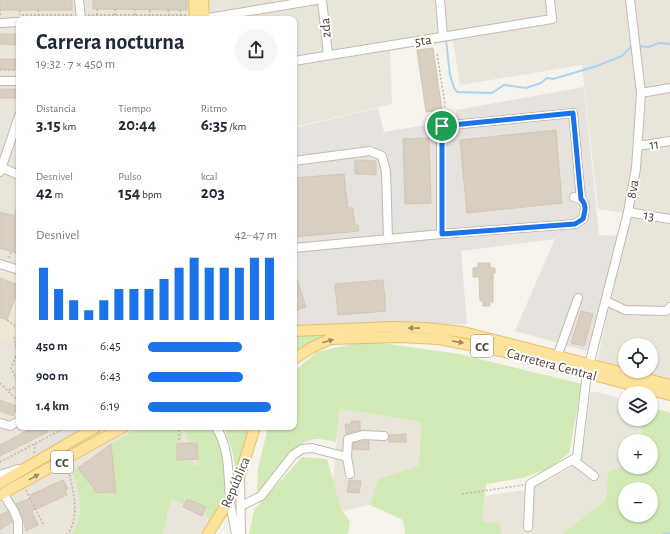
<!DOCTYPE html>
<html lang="es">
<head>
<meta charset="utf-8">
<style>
  body { margin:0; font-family:"Alegreya Sans",sans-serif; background:#f6f6f7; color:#1f2937; height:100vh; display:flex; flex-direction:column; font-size:15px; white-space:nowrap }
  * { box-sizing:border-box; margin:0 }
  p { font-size:13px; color:#747a83 }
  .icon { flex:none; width:22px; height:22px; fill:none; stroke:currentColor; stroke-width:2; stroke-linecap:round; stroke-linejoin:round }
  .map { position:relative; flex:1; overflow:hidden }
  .side { position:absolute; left:16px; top:16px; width:281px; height:414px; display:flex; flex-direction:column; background:#fff; border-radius:8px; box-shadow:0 1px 3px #0004 }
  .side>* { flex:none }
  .controls { position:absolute; left:618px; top:338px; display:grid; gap:8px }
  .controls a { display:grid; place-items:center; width:40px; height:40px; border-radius:50%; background:#fff; box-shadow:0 1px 3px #0004; font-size:20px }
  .pin { position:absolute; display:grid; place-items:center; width:34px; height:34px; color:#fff; margin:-17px; border:2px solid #fff; border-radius:50%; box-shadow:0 1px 4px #0007 }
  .round { display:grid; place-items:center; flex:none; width:42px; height:42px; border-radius:21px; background:#f6f6f7 }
  .overview { display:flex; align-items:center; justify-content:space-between; height:68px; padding:0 20px }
  h1 { font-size:22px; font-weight:600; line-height:30px }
  .figures { display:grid; grid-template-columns:repeat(3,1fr); gap:6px; height:68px; padding:4px 20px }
  .figures div { display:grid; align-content:center }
  .figures b { font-size:17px; font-weight:600 }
  .figures small { font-size:11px; font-weight:400 }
  .figures p { font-size:11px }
  .chart { height:112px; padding:8px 20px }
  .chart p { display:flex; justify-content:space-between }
  .chart svg { width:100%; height:72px; margin-top:4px; stroke:#1a73e8; stroke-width:6 }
  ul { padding:0 20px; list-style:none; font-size:13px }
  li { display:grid; grid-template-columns:64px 48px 1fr; align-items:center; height:30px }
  li i { height:10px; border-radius:5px; background:#1a73e8 }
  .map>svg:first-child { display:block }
  .residential { fill:#eae5da }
  .industrial { fill:#e6e2dd }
  .education { fill:#efe8d6 }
  .green { fill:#d2eab5; fill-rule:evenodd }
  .parking { fill:#e5e3e0 }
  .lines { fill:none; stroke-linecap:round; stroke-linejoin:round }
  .stream { stroke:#a9d4f2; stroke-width:2 }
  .building { fill:#d8cfc1; stroke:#d3c7b4 }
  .minor-casing { stroke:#c2bbae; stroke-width:10 }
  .major-casing { stroke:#e6c16a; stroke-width:12 }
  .path { stroke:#c4b79f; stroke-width:1.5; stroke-dasharray:2 2; stroke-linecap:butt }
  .minor { stroke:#fff; stroke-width:8 }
  .major { stroke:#ffe39c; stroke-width:10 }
  .oneway { fill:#9c8c66 }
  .route-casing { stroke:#fff; stroke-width:8 }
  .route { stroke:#1a73e8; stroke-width:5 }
  .labels { text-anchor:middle; stroke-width:4; stroke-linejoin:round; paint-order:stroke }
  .shield { fill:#fff; stroke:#817c74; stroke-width:1 }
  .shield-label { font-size:13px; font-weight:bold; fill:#4b4439 }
  .street-label { font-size:14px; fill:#4b4439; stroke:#fff }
</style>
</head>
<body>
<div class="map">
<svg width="670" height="534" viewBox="0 0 670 534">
  <rect width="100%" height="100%" fill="#f6f3ec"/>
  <g class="residential">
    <polygon points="0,0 670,0 670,379 636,371 651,371 651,345 625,345 625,368 597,362 630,214 598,209 582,65 460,85 453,41 390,51 392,104 294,127 294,19 19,19 19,427 209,427 222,501 203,534 0,534"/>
    <polygon points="590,392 597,392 625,400 625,419 642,419 640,441 625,441 625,466 608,472 606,500 562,534 501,534 500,523 482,522 485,496 524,490 550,479 573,466 584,443"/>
    <polygon points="340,409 421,422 419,466 378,479 370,505 342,511 333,480"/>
  </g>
  <polygon class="industrial" points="584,87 599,235 621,236 590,352 515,331 555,239 461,251 467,324 384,324 294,328 294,128 378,108 384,132 456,120 456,110"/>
  <polygon class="education" points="0,269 19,275 19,336 11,340 0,337"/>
  <g class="green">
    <polygon points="330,334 318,338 294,352 294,336"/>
    <path d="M 367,341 L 459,354 L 582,384 L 569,453 L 550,468 L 523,478 L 486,484 L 482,522 L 500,523 L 501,534 L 405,534 L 403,520 L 370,505 L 378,479 L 419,466 L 421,422 L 340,409 L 336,442 C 330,441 324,439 318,439 C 295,438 276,473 265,489 L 257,491 L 258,469 L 268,427 L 294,427 L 294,371 L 317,352 Z"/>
    <path d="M 651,407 L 670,413 L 670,534 L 562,534 L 606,500 L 608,472 L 625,466 L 625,467 L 651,467 L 651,441 L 640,441 L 642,419 L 651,419 ZM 625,489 L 651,489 L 651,515 L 625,515 Z"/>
    <path d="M 140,427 L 183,427 L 182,439 L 180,443 L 177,444 L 177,459 L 192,459 L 193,465 L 198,465 L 197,443 L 191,443 L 186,436 L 185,427 L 209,427 C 227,444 229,476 223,499 C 220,507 215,514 211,521 L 204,511 L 206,507 L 187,499 L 184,504 L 171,500 L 162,534 L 72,534 C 86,513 79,493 72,470 L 78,468 L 97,493 L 115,492 L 111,444 Z"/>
    <polygon points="224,427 250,427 237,476 232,450"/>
    <polygon points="302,457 327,459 342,511 350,521 348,534 249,534 254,510"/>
  </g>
  <polygon class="parking" points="72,427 96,427 38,460 40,445"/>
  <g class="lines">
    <g class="stream">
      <polyline points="446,40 450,75 454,88 457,92 492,93 504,85 526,88 541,83 547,78 553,79 597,66 614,59 622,56 632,46"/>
      <polyline points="637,46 649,47 659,43 670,44"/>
      <polyline points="663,534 670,533"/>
    </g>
  </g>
  <g class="building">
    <rect x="0" y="0" width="72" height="10"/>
    <polygon points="93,0 187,0 187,10 93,9"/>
    <polygon points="0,34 19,34 19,45 0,44"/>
    <polygon points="433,48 442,110 426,112 417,50"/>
    <polygon points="0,59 19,59 19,70 0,69"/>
    <rect x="0" y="89" width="19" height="9"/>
    <polygon points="556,130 562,203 467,213 460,140"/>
    <polygon points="429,138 431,203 405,204 403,139"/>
    <polygon points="355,160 376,161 376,175 355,174"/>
    <polygon points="344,174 348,208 353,208 355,225 358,225 359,231 294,237 294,178"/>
    <polygon points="17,205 19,205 19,254 0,248 0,212 14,216"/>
    <polygon points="478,263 490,263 490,268 495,268 495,273 493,273 493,302 490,302 490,306 483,306 483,301 480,301 479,277 473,277 473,268 478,267"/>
    <polygon points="295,273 306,307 294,311 294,274"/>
    <polygon points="0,278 19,285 19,300 15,298 7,320 0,318"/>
    <polygon points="383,280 386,311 338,315 335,284"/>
    <polygon points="581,311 593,314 584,346 571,343"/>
    <polygon points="0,400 17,406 13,416 0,411"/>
    <polygon points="351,421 360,421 360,430 346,434 345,424 351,424"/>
    <polygon points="34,427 45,427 48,432 0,456 0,445"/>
    <polygon points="406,434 406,442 389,442 389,435"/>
    <polygon points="364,441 369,441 369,450 353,449 353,443"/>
    <polygon points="184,443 197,443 198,459 177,460 177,444"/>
    <polygon points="111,444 116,492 97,493 78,468"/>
    <polygon points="63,480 68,489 65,490 67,495 32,511 38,525 26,531 23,519 16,504 31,498 30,495"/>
    <polygon points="349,480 361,481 359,493 347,492"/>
    <polygon points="187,499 206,507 202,516 183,507"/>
    <polygon points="8,511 12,522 0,530 0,515"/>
  </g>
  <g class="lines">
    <g class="minor-casing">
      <g id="minor">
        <polyline points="79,0 81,19"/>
        <polyline points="322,0 328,55"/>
        <polyline points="440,0 443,36"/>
        <polyline points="202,19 316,0"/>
        <polyline points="0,23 19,22"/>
        <polyline points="294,61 552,19 550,0"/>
        <polyline points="0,81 19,81"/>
        <polyline points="641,93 670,88"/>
        <polyline points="442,126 573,113 581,199"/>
        <polyline points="638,146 670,141"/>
        <polyline points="294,161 370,151 382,156 386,171 388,239"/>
        <polyline points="0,167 19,175"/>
        <polyline points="0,172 19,116"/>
        <polyline points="628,212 670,219"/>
        <path d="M 441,234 L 575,224 L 583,219 C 586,207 587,200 574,197"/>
        <polyline points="294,248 441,234 441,116"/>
        <polyline points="0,264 19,270"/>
        <polyline points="606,301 625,310 666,311 670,307"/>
        <polyline points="556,360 578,298"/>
        <polyline points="0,423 10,426 19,421"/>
        <path d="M 216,427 C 230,449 228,475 230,500 C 231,511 234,523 236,534"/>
        <polyline points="573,460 594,476"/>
        <polyline points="350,474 347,457 348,439 363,435 384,436"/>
        <polyline points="0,475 18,469"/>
        <polyline points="240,477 241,534"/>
        <polyline points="3,493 14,511 18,521 18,534"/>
        <polyline points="241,506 261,496 293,455 302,449 312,448 347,457"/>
        <polyline points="528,527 530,484 577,457 587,373 628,212 636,168 641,93 630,0"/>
      </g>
    </g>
    <g class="major-casing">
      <g id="major">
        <polyline points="194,0 195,19"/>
        <polyline points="203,0 204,19"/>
        <polyline points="294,331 393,327 426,328 463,332 670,385"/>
        <polyline points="294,359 311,348 330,339 400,337 439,339 501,351 670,395"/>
        <polyline points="0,483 96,427"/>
        <polyline points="0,495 123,427"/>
        <polyline points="208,534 230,499 240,475 255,427"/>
      </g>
    </g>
    <g class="path">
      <polyline points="97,9 97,15"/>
      <polyline points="20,10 20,15"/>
      <polyline points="38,10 38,15"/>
      <polyline points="150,10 150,15"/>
      <polyline points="168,10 169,15"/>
      <polyline points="180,10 181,15"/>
      <polyline points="0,15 0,10"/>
      <polyline points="22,15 74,15"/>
      <polyline points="88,15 186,15"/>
      <polyline points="115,15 115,9"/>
      <polyline points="135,15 135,10"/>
      <polyline points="437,54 445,104 444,109"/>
      <polyline points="0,70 19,70"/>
      <polyline points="9,258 11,251"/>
      <polyline points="7,320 14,325 19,332"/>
      <polyline points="19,336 14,338 17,353 11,368 19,385"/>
      <polyline points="0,383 16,399 19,398"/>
      <polyline points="9,390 19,385"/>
      <polyline points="58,427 60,431"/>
      <polyline points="179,440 179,427"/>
      <polyline points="34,453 35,444"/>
      <polyline points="0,462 67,427"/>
      <path d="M 68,467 C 72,488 81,514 68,534"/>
      <polyline points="26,490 44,526"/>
      <polyline points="462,494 523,485"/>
    </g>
    <use href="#minor" class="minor"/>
    <use href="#major" class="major"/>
  </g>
  <defs><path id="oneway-solid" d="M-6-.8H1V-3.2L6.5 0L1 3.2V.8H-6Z"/></defs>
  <g class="oneway">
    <use href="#oneway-solid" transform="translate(414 328) rotate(-179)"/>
    <use href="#oneway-solid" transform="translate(328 341) rotate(-16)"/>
    <use href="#oneway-solid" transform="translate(458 342) rotate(9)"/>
    <use href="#oneway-solid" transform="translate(34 477) rotate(-29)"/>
  </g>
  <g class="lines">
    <g class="route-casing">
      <path id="route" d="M 573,113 L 581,199 C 587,205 585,211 583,219 L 575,224 L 442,234 L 442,126 Z"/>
    </g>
    <use href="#route" class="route"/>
  </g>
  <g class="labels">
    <g class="shield">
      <rect x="471" y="335" width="22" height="22" rx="3"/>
      <rect x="51" y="451" width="22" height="22" rx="3"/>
    </g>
    <g class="shield-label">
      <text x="482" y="351">CC</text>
      <text x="62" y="467">CC</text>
    </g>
    <g class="street-label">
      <text transform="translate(325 28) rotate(-95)" y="5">2da</text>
      <text transform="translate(423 40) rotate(-9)" y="5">5ta</text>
      <text transform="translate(654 144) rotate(-8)" y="5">11</text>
      <text transform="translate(632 189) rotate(-80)" y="5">8va</text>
      <text transform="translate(649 215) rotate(10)" y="5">13</text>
      <text transform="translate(552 364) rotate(15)" y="5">Carretera Central</text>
      <text transform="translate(235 482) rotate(-67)" y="5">República</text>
    </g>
  </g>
</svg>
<div class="controls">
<a><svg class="icon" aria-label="locate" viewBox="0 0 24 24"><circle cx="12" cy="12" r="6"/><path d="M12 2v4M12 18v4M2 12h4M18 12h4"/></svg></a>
<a><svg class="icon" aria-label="layers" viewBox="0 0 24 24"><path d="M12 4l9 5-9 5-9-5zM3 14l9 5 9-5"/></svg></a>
<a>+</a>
<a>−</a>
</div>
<div class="pin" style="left:442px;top:126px;background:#1e9e55"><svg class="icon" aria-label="arrive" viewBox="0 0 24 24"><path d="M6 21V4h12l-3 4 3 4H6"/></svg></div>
<section class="side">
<div class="overview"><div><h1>Carrera nocturna</h1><p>19:32 · 7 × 450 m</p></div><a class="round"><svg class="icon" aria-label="share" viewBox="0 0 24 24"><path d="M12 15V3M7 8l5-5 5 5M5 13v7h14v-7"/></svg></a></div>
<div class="figures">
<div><p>Distancia</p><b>3.15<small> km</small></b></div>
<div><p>Tiempo</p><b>20:44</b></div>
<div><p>Ritmo</p><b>6:35<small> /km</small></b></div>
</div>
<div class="figures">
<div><p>Desnivel</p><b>42<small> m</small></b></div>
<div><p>Pulso</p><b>154<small> bpm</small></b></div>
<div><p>kcal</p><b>203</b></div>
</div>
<div class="chart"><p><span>Desnivel</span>42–47 m</p>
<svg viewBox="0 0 160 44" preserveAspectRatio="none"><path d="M5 44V12M15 44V25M25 44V32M35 44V38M45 44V32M55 44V25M65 44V25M75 44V25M85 44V19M95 44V12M105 44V6M115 44V12M125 44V12M135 44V12M145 44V6M155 44V6"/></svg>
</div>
<ul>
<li><b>450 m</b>6:45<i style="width:73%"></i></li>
<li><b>900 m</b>6:43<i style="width:74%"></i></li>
<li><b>1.4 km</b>6:19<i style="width:95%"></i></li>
</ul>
</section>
</div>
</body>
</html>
